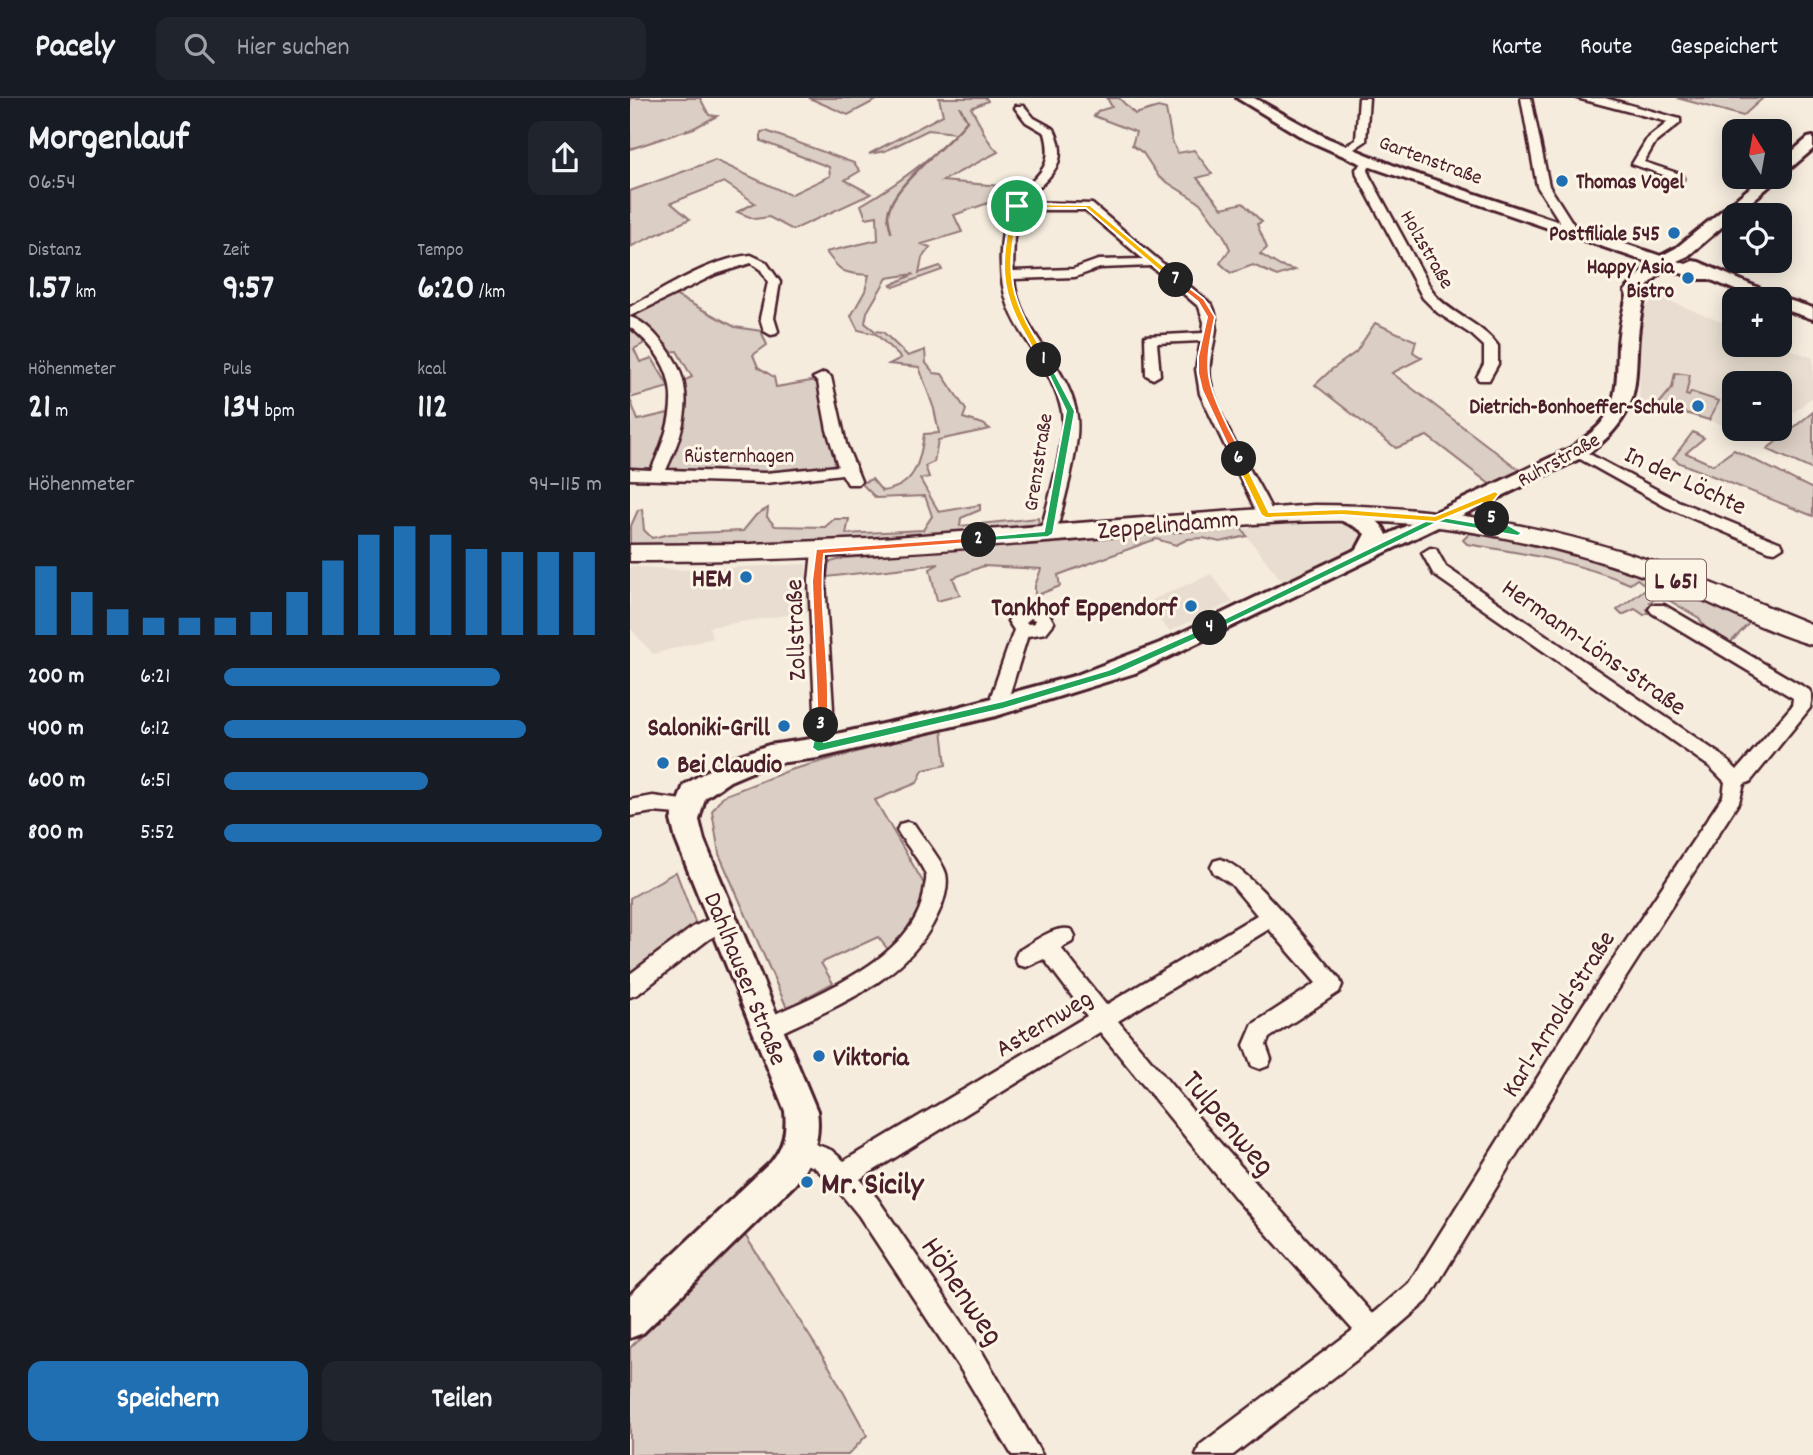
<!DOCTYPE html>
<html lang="de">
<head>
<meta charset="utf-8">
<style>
  body { margin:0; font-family:Dekko,sans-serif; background:#20242c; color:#f1f3f6; height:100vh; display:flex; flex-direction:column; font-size:26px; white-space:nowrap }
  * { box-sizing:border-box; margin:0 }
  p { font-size:23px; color:#9ea1a6 }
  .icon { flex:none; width:38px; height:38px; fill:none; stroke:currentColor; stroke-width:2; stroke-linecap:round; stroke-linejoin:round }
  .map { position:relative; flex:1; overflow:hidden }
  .panel { display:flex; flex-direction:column; background:#171b24; width:630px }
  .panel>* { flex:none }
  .needle { width:46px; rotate:349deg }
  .controls { position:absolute; left:1092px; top:21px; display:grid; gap:14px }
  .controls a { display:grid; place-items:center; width:70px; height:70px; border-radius:14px; background:#171b24; box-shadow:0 4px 18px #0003; font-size:35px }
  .pin { position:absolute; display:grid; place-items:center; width:60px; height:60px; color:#fff; margin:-30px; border:4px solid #fff; border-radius:50%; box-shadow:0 2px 7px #0007 }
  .km { position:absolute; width:35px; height:35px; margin:-18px; border-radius:50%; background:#222; color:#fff; font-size:19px; line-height:35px; text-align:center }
  .round { display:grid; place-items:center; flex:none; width:74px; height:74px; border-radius:14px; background:#20242c }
  .summary { display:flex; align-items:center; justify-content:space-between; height:119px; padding:0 28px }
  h1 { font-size:38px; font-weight:700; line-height:52px }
  .figures { display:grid; grid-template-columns:repeat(3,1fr); gap:10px; height:119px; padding:7px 28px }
  .figures div { display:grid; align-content:center }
  .figures b { font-size:35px; font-weight:700 }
  .figures small { font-size:19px; font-weight:400 }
  .figures p { font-size:19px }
  .chart { height:196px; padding:14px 28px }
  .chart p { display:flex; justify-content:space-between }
  .chart svg { width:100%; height:126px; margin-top:7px; stroke:#1f6fb2; stroke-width:6 }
  .primary-button { display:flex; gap:14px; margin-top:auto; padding:14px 28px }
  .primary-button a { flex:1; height:80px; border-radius:14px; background:#1f6fb2; color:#fff; font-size:28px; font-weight:700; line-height:80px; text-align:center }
  .primary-button a+a { background:#20242c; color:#f1f3f6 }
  ul { padding:0 28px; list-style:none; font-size:23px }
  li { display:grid; grid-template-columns:112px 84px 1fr; align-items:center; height:52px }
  li i { height:18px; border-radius:9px; background:#1f6fb2 }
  header { display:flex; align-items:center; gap:42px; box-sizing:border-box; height:98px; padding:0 35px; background:#171b24; border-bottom:2px solid #363941 }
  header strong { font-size:33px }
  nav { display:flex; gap:38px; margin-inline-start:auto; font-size:24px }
  .search { width:490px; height:63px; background:#20242c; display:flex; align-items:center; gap:18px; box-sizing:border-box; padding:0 24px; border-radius:14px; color:#9ea1a6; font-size:26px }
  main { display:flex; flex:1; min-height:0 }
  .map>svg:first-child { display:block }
  .built { fill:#e8ddd0 }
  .green { fill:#dbcec4; stroke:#927678; stroke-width:2 }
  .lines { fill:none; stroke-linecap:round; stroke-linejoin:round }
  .stream { stroke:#8c6e70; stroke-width:2.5 }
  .street-casing { stroke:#4a1f2b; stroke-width:5 }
  .secondary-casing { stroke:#4a1f2b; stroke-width:6 }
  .primary-casing { stroke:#4a1f2b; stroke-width:5 }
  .street { fill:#fcf5e5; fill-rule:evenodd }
  .secondary { fill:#fcf5e5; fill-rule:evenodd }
  .primary { fill:#fcf5e5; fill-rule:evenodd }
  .split-1 { fill:#f5b400; stroke:#fff; stroke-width:2 }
  .split-2 { fill:#22a559; stroke:#fff; stroke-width:2 }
  .split-3 { fill:#f0652b; stroke:#fff; stroke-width:2 }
  .split-4 { fill:#22a559; stroke:#fff; stroke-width:2 }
  .split-5 { fill:#22a559; stroke:#fff; stroke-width:2 }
  .split-6 { fill:#f5b400; stroke:#fff; stroke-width:2 }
  .split-7 { fill:#f0652b; stroke:#fff; stroke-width:2 }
  .split-8 { fill:#f5b400; stroke:#fff; stroke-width:2 }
  .poi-dot { fill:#1f6fb2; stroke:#fcf5e5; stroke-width:2.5 }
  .labels { text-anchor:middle; stroke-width:6; stroke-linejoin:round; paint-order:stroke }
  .far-street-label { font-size:21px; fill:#4a1f2b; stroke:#fcf5e5 }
  .far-poi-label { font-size:21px; font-weight:bold; fill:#4a1f2b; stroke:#fcf5e5; text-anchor:end }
  .shield { fill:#fcf5e5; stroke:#7f5f63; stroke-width:2 }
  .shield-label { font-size:24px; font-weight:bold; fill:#4a1f2b }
  .street-label { font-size:26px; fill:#4a1f2b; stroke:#fcf5e5 }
  .poi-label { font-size:26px; font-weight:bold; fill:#4a1f2b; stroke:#fcf5e5; text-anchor:end }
  .near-street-label { font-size:32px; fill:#4a1f2b; stroke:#fcf5e5 }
  .near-poi-label { font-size:32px; font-weight:bold; fill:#4a1f2b; stroke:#fcf5e5; text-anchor:start }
</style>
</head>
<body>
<header>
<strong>Pacely</strong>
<div class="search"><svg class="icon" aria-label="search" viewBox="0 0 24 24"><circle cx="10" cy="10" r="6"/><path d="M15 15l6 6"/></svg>Hier suchen</div>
<nav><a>Karte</a><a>Route</a><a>Gespeichert</a></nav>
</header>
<main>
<section class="panel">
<div class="summary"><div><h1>Morgenlauf</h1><p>06:54</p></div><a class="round"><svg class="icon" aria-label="share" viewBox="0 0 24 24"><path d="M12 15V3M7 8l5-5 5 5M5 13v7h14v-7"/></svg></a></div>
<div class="figures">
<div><p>Distanz</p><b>1.57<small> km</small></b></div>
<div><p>Zeit</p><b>9:57</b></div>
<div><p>Tempo</p><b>6:20<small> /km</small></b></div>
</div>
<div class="figures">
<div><p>Höhenmeter</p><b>21<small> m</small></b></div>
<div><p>Puls</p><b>134<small> bpm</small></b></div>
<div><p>kcal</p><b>112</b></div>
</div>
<div class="chart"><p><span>Höhenmeter</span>94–115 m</p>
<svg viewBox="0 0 160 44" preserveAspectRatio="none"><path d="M5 44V20M15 44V29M25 44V35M35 44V38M45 44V38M55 44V38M65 44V36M75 44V29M85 44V18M95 44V9M105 44V6M115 44V9M125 44V14M135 44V15M145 44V15M155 44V15"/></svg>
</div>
<ul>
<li><b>200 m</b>6:21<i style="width:73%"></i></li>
<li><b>400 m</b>6:12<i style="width:80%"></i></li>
<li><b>600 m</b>6:51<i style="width:54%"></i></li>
<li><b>800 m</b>5:52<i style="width:100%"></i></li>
</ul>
<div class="primary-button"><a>Speichern</a><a>Teilen</a></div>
</section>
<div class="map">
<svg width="1183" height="1357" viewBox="0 0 1183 1357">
  <rect width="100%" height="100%" fill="#f5ecde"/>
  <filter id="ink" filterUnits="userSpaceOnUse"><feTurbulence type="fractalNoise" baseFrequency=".0143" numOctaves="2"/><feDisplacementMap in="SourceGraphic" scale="14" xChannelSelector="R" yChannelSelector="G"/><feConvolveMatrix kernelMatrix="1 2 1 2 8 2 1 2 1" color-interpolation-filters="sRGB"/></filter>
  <g filter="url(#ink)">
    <g class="built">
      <polygon points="1027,198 1104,229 1104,247 1149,247 1183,260 1183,299 1150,325 1150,285 1104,285 1104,330 1009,302 1012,220 1017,208"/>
      <polygon points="651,427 718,427 725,429 737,439 729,446 652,483 611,431"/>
      <polygon points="176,466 177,514 79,529 83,540 23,556 0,530 0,468 50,472"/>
      <polygon points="581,476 603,504 540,533 513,506"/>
    </g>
    <g class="green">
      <polygon points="0,0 70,0 79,17 87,18 64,30 0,51"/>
      <polygon points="179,0 250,0 218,17"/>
      <path d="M 309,0 L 356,0 L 358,3 L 341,10 C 353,28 352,38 368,54 L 312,83 L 395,90 L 386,99 L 375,99 L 324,117 L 332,134 L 292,146 L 300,149 L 292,160 L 289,175 L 310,168 L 312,172 L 264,189 L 261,187 L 284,176 L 257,180 L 237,214 L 235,225 L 245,233 L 253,234 L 278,258 L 295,252 L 296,265 L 304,275 L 312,276 L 336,312 L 333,320 L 353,326 L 360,331 L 308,342 L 304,364 L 295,368 L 299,379 L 290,381 L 309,414 L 350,407 L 350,412 L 331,420 L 330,428 L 408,420 L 409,427 C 273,437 137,451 0,447 L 0,430 L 8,412 L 12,411 L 14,432 L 22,440 L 40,436 L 113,433 L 126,417 L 138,410 L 137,419 L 145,428 L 195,429 L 204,421 L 219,421 L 216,436 L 293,432 L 302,418 L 295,398 L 246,400 L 231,385 L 242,381 L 252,393 C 284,389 290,366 294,336 L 309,335 L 304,311 L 289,269 L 259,266 L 271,260 L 246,236 L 228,232 L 221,218 L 235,193 L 239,177 C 213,175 211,175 196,154 L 248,142 L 247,118 L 236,120 L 231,107 C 266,87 297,64 326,35 L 298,32 L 255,53 L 239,56 L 313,17 Z"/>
      <polygon points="477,0 489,0 505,16 528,9 536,11 542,43 548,55 564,52 582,76 567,80 592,110 613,105 632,124 627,126 637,150 630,156 650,168 665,172 647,178 623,167 601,175 590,165 600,151 593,136 570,105 529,79 513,55 502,47 506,34 464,18 468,13 482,9"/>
      <polygon points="1047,0 1133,0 1113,18"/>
      <polygon points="136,33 224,65 230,73 215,82 241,96 163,132 139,119 125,121 107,114 125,105 94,84 41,105 60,121 0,149 0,93 85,62 160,97 200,78 199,69 131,43 131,34"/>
      <path d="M 43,196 L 105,229 L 131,233 L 137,247 L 123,257 L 128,269 L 144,279 L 146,289 L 187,282 L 205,359 L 204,366 C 176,382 75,373 38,372 L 37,367 C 49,339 59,314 53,283 L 62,279 L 47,253 L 39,254 L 26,237 L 1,217 Z"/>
      <polygon points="745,225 786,243 783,254 792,260 762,275 891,373 861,387 797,338 766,350 685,287 701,272 726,254"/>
      <polygon points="0,229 13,240 13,246 4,251 10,264 22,260 39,289 0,300"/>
      <polygon points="1045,275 1060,277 1056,297 1059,298 1061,294 1089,303 1079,322 1028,307 1042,290"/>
      <polygon points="0,301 8,322 43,314 24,365 19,370 0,371"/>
      <polygon points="1183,314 1183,372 1137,351"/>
      <polygon points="1063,334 1074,340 1056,355 1083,367 1104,352 1183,391 1183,418 1050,365 1043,360"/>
      <polygon points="609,427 617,438 590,444 573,440 558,441 546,447 526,441 428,477 430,488 405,498 405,488 411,471 353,468 323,480 330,497 307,503 300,471 309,466 197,479 197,465 215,460"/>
      <path d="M 840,435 C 940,447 1030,483 1122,522 L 1101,544 L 1100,551 L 1080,538 L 1069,520 L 1030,497 L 1020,504 L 1027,509 L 1014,517 L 1005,511 L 992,517 L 987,512 L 1018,489 L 1007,481 L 1000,486 C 948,464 893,455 837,446 L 833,442 Z"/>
      <polygon points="312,631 316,667 293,672 287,685 245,702 300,796 284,828 260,854 248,839 191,865 203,885 157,910 89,756 82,713 93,698 160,672"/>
      <polygon points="46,774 65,824 63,831 0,878 0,800"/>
      <polygon points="113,1134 200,1270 237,1337 218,1357 0,1357 0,1250"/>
    </g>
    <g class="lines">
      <path class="stream" d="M 261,134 C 260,129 258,122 258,117 C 260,88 319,47 337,23 L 330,9"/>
      <g class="street-casing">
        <g id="street">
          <polygon points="729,0 739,0 736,43 718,55 710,55 710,51 726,42"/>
          <polygon points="891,0 901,0 919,88 947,132 945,135 937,135 907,88"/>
          <polygon points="947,0 975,0 1050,21 1050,25 1025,45 1014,64 1053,77 1053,81 1045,81 1002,66 1017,41 1038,24"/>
          <path d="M 386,8 L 394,8 L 404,20 L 424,31 C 442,69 416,78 396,104 L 462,106 L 582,207 C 594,232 576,255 580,281 C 589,329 624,373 644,417 L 642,421 L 636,422 L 628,417 L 570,296 L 566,271 L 571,243 L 527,245 L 530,277 L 523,281 L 516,277 L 515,238 L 573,235 L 574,224 L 569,209 L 521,168 L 470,170 L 445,179 L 384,181 C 388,232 436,264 446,313 C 453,343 433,404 426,436 L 418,441 L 410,436 C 417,406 439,338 431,309 C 413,246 367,230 371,153 C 372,137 374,119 382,106 C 401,77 426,76 415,35 L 396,24 L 385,10 ZM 392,112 L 455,112 L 513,161 L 468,162 L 443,171 L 383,173 L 384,139 Z"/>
          <path d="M 738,60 L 744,63 L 738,71 L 739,77 L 804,196 C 822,217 851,225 868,248 L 868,266 L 859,282 L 849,282 L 847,279 L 854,266 L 854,248 L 842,237 L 808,215 L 793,200 L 727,77 L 726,71 Z"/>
          <path d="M 121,157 L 136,164 L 150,184 L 144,220 L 148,233 L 146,236 L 141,237 L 134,233 L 130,220 L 138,184 L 131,172 L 121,165 L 86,176 L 0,218 L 0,209 C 37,190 79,161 121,157 Z"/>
          <path d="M 0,219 C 11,222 23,233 30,242 C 68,284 58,325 36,372 L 136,375 L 208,368 L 197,332 L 188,284 L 183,280 L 194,275 L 201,279 L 216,346 L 231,383 L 228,386 L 218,386 L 212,376 L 136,385 L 0,381 L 0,371 L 21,372 C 48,315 54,271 0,229 Z"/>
          <polygon points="948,350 1048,403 1151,445 1153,449 1145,454 1139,453 1036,409 943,357 941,354 943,351"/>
          <polygon points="190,448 198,453 195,483 203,611 197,650 195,655 181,655 179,650 185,611 179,483 182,453"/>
          <path d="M 800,450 L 806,451 L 816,469 L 1094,659 L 1107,672 L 1162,608 L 1163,600 L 1022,515 L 1019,511 L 1022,507 L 1034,507 L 1179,592 L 1182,597 L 1180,610 L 1120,684 L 1114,686 L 1109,704 L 969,921 L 797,1203 L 751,1243 L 603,1357 L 566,1357 L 570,1347 L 723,1232 L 607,1102 L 470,934 L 230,1081 L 247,1100 L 351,1252 L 412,1357 L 382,1357 L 331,1272 L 229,1118 L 203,1086 L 184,1069 L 160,1060 L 157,1052 L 160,1044 L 169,1040 L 201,1052 L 214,1063 L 457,918 L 414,861 L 396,869 L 388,867 L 385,860 L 388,853 C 403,845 425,826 442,832 L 445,838 L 442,844 L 431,850 L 476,907 L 627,817 L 601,786 L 584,775 L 581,769 L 584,763 L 591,761 C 623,772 683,851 709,880 L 712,887 L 709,894 L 639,940 L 636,947 L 641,961 L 638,968 L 630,971 L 622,968 L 614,947 L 623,926 L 686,885 L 639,831 L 488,923 L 583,1037 L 743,1216 L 779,1185 L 953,907 L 1093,698 L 1095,684 L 1080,669 L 804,477 L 792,455 Z"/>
          <path d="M 398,509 L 418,514 L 424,525 L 416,535 L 398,538 L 397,540 L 379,598 L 382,607 L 379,612 L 367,612 L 361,598 L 384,532 L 378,523 L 386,513 ZM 401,520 L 405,522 L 405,525 L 398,526 L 396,524 Z"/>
          <polygon points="23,698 66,704 69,709 66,714 59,717 23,714 0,718 0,702"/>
          <path d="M 277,724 L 284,726 C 292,739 313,763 316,776 C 319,789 313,807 307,818 C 277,882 206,908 146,937 L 138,940 L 130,937 L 127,930 L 130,923 C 183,898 285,861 294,794 C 294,790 297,782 296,778 C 293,766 274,745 267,732 L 270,726 Z"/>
          <polygon points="92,815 99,818 103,824 99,830 79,841 8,896 0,899 0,876 63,829"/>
        </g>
      </g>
      <g class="secondary-casing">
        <g id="secondary">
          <path d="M 607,0 L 624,0 L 697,40 L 777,73 L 1031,158 L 1046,150 L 1133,79 L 1150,79 L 1058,158 L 1047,163 L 1056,166 L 1063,163 L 1069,164 L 1149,199 L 1183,210 L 1183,221 L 1150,210 L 1150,201 L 1127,201 L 1079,181 L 1069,181 L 1035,170 L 1013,193 L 1015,198 C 995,272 1028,305 955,358 L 505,575 L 366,618 L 188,660 L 140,666 L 100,683 L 75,700 L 69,722 L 74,742 L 187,1013 C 191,1040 182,1065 165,1086 L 13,1235 L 0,1240 L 0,1197 L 141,1064 C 154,1048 157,1033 155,1013 L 46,742 L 41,722 L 54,687 L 97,661 L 139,647 L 188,640 L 321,611 L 444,578 L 530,545 L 727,451 L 735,436 C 726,426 709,425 701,414 L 704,409 C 723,404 751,420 757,437 L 941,350 C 954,340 969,331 977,317 C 989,295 987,270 988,247 C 989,230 993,214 997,198 L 995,193 L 1020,165 L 732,66 L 675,41 Z"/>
          <polygon points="1183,39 1183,51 1155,75 1150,77 1150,64 1178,40"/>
        </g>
      </g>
      <g class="primary-casing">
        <path id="primary" d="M 684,407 C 803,407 918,427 1030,466 C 1082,484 1132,507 1183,527 L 1183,547 C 1133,533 1086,506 1038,487 C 965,459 887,439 809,429 C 694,414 580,430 465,440 C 310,453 156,464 0,463 L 0,447 L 120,446 L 239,441 Z"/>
      </g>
      <use href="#street" class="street"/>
      <use href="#secondary" class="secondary"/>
      <use href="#primary" class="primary"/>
    </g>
  </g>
  <path class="split-1" d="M 387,106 L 390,108 C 373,181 380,199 418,262 L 414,264 C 406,259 401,247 396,238 C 367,190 371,161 383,108 Z"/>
  <polygon class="split-2" points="411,260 418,262 445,313 423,436 418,439 346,444 344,442 349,439 414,433 436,313"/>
  <path class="split-3" d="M 349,439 L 354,442 L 352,444 L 194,456 C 188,513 202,570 197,627 L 195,630 L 188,630 L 182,483 L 186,451 Z"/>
  <polygon class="split-4" points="580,527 585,530 584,533 486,577 373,611 188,654 182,650 188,624 195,624 194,644 373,603 478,572"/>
  <polygon class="split-5" points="806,418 870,429 858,421 862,418 892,435 888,438 808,424 584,533 575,530"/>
  <polygon class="split-6" points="609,358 613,361 639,414 712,411 805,418 865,393 869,396 861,406 867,421 859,423 852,405 806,424 712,417 636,420 631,417 604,361"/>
  <path class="split-7" d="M 546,180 L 574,201 L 585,219 C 574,271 575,281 598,329 C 603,339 612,353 612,363 L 604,361 L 572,292 L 568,275 L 568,259 L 577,219 L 568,204 L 543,184 Z"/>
  <polygon class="split-8" points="387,106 460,107 550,182 543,184 456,110 384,110"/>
  <g class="poi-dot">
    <circle cx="932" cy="83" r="7"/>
    <circle cx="1044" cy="135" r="7"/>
    <circle cx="1058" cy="180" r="7"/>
    <circle cx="1068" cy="308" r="7"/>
    <circle cx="116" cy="479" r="7"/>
    <circle cx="561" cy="508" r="7"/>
    <circle cx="154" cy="628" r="7"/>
    <circle cx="33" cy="665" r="7"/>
    <circle cx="189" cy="958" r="7"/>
    <circle cx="177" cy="1084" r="7"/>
  </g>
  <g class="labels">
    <g class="far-street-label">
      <text transform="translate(801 61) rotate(20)" y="7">Gartenstraße</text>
      <text transform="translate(798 151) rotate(60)" y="7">Holzstraße</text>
      <text x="109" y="364">Rüsternhagen</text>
      <text transform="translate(928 361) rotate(-29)" y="7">Ruhrstraße</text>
      <text transform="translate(407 364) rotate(-81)" y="7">Grenzstraße</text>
    </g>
    <g class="far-poi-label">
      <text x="946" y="90" text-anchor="start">Thomas Vogel</text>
      <text x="1030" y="142">Postfiliale 545</text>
      <text x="1044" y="175">Happy Asia<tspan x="1044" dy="24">Bistro</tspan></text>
      <text x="1054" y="315">Dietrich-Bonhoeffer-Schule</text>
    </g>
    <rect class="shield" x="1016" y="461.5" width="60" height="41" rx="5"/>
    <g class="shield-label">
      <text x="1046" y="490">L 651</text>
    </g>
    <g class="street-label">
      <text transform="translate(1056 381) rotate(25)" y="9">In der Löchte</text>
      <text transform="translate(538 425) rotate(-5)" y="9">Zeppelindamm</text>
      <text transform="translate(164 532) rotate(-92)" y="9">Zollstraße</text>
      <text transform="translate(965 548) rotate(35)" y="9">Hermann-Löns-Straße</text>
      <text transform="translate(117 880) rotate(68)" y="9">Dahlhauser Straße</text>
      <text transform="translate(927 915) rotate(-58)" y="9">Karl-Arnold-Straße</text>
      <text transform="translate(413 924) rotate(-31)" y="9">Asternweg</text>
    </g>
    <g class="poi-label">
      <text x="102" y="488">HEM</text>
      <text x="547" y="517">Tankhof Eppendorf</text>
      <text x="140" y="637">Saloniki-Grill</text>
      <text x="47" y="674" text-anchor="start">Bei Claudio</text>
      <text x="203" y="967" text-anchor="start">Viktoria</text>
    </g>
    <g class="near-street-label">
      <text transform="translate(600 1024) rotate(50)" y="11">Tulpenweg</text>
      <text transform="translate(334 1192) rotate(56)" y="11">Höhenweg</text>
    </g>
    <g class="near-poi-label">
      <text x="191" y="1095">Mr. Sicily</text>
    </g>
  </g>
</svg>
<div class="controls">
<a><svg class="needle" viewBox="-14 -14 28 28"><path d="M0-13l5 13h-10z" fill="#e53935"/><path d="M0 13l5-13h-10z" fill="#9ea1a6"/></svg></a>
<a><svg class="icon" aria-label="locate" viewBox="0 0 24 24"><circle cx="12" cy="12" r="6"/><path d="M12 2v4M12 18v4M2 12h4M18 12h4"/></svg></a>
<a>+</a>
<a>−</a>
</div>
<div class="pin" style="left:387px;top:108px;background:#1e9e55"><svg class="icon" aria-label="arrive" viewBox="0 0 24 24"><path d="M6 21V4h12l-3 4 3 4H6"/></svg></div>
<b class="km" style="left:414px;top:262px">1</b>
<b class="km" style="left:349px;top:442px">2</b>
<b class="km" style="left:191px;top:627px">3</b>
<b class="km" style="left:580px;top:530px">4</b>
<b class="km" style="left:862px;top:421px">5</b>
<b class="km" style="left:609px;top:361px">6</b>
<b class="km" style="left:546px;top:182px">7</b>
</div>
</main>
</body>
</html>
